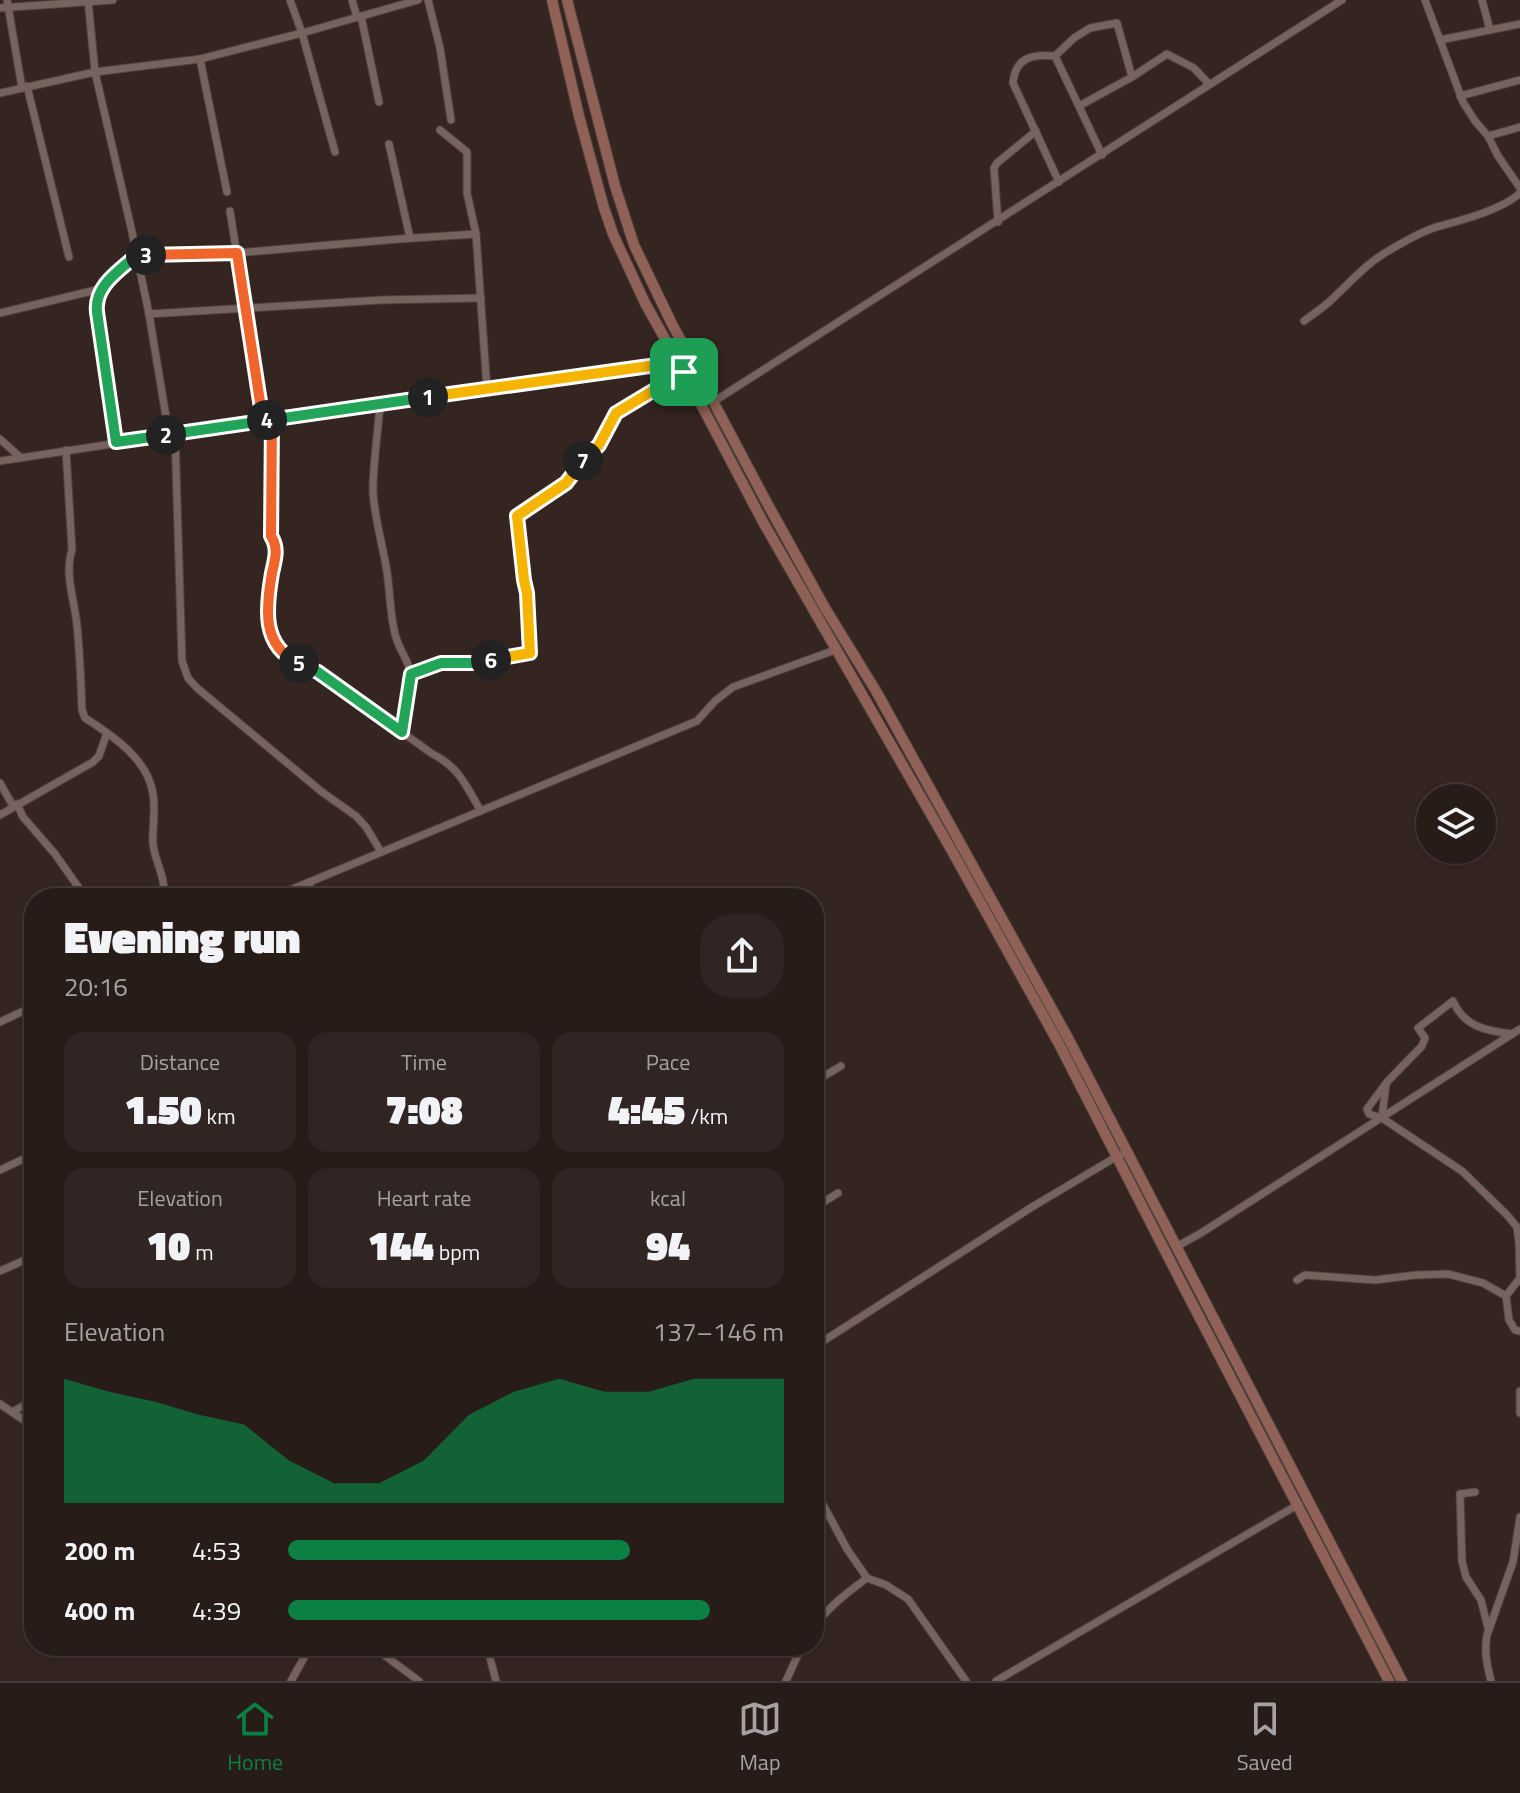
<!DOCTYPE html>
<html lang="en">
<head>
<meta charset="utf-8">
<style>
  body { margin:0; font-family:"Titillium Web",sans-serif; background:#302522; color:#f1f3f6; height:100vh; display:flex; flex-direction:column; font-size:30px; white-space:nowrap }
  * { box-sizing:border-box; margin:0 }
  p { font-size:26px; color:#a5a1a2 }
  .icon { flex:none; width:44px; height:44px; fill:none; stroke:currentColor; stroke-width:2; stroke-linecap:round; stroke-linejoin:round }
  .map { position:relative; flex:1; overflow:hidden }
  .drawer { position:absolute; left:24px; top:888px; width:800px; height:768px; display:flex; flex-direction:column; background:#281c19; border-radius:32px; box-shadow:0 2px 6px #0004,0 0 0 2px #443a38 }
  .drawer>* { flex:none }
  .tools { position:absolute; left:1416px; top:784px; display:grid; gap:16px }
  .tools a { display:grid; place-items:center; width:80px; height:80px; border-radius:50%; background:#281c19; box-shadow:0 2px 6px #0004,0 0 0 2px #443a38; font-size:40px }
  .pin { position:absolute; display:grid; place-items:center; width:68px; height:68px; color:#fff; margin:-34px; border-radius:16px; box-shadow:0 4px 12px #0006 }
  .km { position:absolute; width:40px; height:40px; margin:-20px; border-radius:50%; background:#222; color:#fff; font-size:22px; line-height:40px; text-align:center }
  .round { display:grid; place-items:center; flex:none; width:84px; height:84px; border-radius:32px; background:#302522 }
  .overview { display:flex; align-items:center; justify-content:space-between; height:136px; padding:0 40px }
  h1 { font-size:44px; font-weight:800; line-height:60px }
  .metrics { display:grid; grid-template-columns:repeat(3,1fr); gap:12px; height:136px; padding:8px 40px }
  .metrics div { display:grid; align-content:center; border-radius:20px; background:#302522; text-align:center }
  .metrics b { font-size:40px; font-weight:800 }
  .metrics small { font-size:22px; font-weight:400 }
  .metrics p { font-size:22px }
  .chart { height:224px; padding:16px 40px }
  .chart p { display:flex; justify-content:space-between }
  .chart svg { width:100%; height:144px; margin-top:8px; fill:#0b8043; opacity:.7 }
  ul { padding:0 40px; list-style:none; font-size:26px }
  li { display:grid; grid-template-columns:128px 96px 1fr; align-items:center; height:60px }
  li i { height:20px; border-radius:10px; background:#0b8043 }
  .tabs { display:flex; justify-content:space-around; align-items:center; height:112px; border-top:2px solid #443a38; background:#281c19; font-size:22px; color:#a5a1a2 }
  .tabs a { display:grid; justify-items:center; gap:4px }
  .tabs .selected { color:#0b8043 }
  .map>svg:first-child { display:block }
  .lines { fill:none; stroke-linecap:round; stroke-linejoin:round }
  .street-casing { stroke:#4e403d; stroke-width:9 }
  .secondary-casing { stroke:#4e403d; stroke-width:12 }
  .street { stroke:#76635e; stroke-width:7 }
  .secondary { stroke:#906257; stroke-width:10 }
  .split-1-casing { stroke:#fff; stroke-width:16 }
  .split-2-casing { stroke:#fff; stroke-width:16 }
  .split-3-casing { stroke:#fff; stroke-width:16 }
  .split-4-casing { stroke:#fff; stroke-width:16 }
  .split-5-casing { stroke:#fff; stroke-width:16 }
  .split-6-casing { stroke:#fff; stroke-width:16 }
  .split-7-casing { stroke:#fff; stroke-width:16 }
  .split-8-casing { stroke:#fff; stroke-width:16 }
  .split-1 { stroke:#f5b400; stroke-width:10 }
  .split-2 { stroke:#22a559; stroke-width:10 }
  .split-3 { stroke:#22a559; stroke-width:10 }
  .split-4 { stroke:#f0652b; stroke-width:10 }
  .split-5 { stroke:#f0652b; stroke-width:10 }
  .split-6 { stroke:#22a559; stroke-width:10 }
  .split-7 { stroke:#f5b400; stroke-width:10 }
  .split-8 { stroke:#f5b400; stroke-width:10 }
</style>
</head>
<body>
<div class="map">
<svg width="1520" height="1681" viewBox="0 0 1520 1681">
  <rect width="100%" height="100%" fill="#352521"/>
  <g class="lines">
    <g class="street-casing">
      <g id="street">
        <polyline points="7,0 22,88"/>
        <polyline points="88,0 95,72 132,232 149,314 169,435"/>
        <polyline points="290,0 302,33 335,152"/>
        <polyline points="352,0 357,17"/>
        <polyline points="428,0 440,48 451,120"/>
        <polyline points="1425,0 1463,102 1475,121 1488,136 1498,156 1520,188"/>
        <polyline points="1482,0 1490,30"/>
        <polyline points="0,8 113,0"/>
        <polyline points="361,16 379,102"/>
        <polyline points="1440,40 1520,24"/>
        <polyline points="1055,56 1102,155"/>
        <polyline points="200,59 227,192"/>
        <polyline points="27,86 69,257"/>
        <polyline points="0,93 95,72 200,59 302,33 418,0"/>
        <polyline points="1460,96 1520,80"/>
        <polyline points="1079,106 1132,77 1167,54 1194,68 1209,84"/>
        <polyline points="440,130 467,152 467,193 476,234 487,389"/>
        <polyline points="1488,136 1520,127"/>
        <polyline points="389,144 410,238"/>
        <path d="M 1059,182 L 1013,83 C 1015,57 1033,54 1055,56 L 1074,38 L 1090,28 L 1117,23 L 1132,77"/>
        <polyline points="230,211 263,421"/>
        <polyline points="998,222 994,168 997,163 1036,131"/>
        <polyline points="0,313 100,289"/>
        <polyline points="149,314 381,300 481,298"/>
        <path d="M 1304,321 C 1312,315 1321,309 1329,302 C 1349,284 1366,263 1390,250 C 1405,241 1424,230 1440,226 C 1462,220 1504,209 1520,193"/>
        <polyline points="713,402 1342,0"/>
        <path d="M 380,404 C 378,433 373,462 373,491 C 374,516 383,546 387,572 C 390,592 390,614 395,634 C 398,648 408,659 411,674 L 402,732"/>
        <path d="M 272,419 L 271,536 L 275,541 L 277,550 L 270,590 L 269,629 L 272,638 L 279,648 L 289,659 L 318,672 L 431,753 C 460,768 464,783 481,811"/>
        <polyline points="175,434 182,661 188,678 197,688 322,792 356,816 366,827 381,852"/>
        <polyline points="0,439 20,457"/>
        <polyline points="116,442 96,303 100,289 137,255 237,253 399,239 476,234"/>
        <path d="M 66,450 L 72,550 C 64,574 75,602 77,626 C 80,654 81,682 82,710 L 85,718 C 113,736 148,759 153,794 C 156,811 152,827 153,844 C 155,863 167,878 163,898"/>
        <polyline points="0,461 296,416 678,362"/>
        <polyline points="411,674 441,663 473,663 530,653 527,593 524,580 517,516 566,483 579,464 599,445 616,413 684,372"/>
        <polyline points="0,783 13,806"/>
        <polyline points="17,804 23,817 55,854 86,898"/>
        <polyline points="0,815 93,762 99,756 107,733"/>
        <polyline points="309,882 312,898"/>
        <polyline points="271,898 697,721 715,701 733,687 835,650"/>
        <polyline points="0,1022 34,1006"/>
        <polyline points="814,1082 841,1066"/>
        <polyline points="1382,1118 1386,1084"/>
        <polyline points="0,1170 34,1154"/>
        <polyline points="814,1208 838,1193"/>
        <polyline points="1176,1247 1201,1233 1520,1029"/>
        <polyline points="0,1271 34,1256"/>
        <polyline points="1297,1280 1305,1275 1375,1280 1416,1275 1448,1274 1483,1283 1506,1296 1509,1320 1515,1330 1520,1331"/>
        <path d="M 1506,1296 L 1520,1278 L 1519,1243 L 1517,1227 L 1507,1215 L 1462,1171 L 1382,1118 L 1369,1114 L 1367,1109 L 1387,1082 L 1422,1046 L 1425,1038 L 1418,1028 L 1453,1001 C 1464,1027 1487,1031 1512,1034"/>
        <polyline points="814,1347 1032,1207 1116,1157 1127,1152"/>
        <polyline points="1520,1391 1520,1413"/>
        <polyline points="0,1404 34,1427"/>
        <polyline points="12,1412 34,1400"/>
        <polyline points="814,1488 847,1549 867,1578 886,1585 908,1599 966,1681"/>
        <polyline points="1475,1492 1460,1494 1462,1561 1466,1577 1481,1600 1488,1628"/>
        <path d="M 814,1627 C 828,1607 848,1592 867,1578"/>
        <polyline points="372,1646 419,1681"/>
        <polyline points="487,1646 496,1681"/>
        <polyline points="291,1681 305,1656 309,1646"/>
        <polyline points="786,1681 802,1646"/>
        <polyline points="996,1681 1299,1504"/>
        <path d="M 1491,1681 C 1487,1665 1484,1652 1487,1635 L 1513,1562 L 1520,1517"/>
      </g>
    </g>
    <g class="secondary-casing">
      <g id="secondary">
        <polyline points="552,0 579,116 604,208 613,234 645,303 694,391 763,522 952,851 1059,1044 1181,1282 1389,1681"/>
        <polyline points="567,0 615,186 634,245 671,322 767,503 825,608 876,691 1068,1038 1402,1681"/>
      </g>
    </g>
    <use href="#street" class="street"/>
    <use href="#secondary" class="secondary"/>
  </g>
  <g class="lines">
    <g class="split-1-casing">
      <polyline id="split-1" points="428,397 678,362 684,372"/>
    </g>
    <g class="split-2-casing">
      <polyline id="split-2" points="166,435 428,397"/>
    </g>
    <g class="split-3-casing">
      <path id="split-3" d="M 146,255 L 137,255 C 119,271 94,286 97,312 L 116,442 L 166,435"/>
    </g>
    <g class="split-4-casing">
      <polyline id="split-4" points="146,255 237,253 263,421 267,420"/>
    </g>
    <g class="split-5-casing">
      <path id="split-5" d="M 267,420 L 272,419 L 271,536 C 279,548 275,560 272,573 C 266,608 261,646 299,663"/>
    </g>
    <g class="split-6-casing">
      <polyline id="split-6" points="299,663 318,672 402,732 411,674 441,663 473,663 491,660"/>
    </g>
    <g class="split-7-casing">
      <polyline id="split-7" points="491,660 530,653 527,593 524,580 517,516 566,483 583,461"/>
    </g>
    <g class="split-8-casing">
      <polyline id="split-8" points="583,461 599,445 616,413 684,372"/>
    </g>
    <use href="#split-1" class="split-1"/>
    <use href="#split-2" class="split-2"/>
    <use href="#split-3" class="split-3"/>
    <use href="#split-4" class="split-4"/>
    <use href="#split-5" class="split-5"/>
    <use href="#split-6" class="split-6"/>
    <use href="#split-7" class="split-7"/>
    <use href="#split-8" class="split-8"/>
  </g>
</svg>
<div class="tools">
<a><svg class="icon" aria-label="layers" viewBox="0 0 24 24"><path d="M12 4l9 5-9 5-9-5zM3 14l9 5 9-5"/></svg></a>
</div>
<div class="pin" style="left:684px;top:372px;background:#1e9e55"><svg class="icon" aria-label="arrive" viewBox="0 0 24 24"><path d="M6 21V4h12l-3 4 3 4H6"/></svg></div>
<b class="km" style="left:428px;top:397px">1</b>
<b class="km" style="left:166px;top:435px">2</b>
<b class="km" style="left:146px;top:255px">3</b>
<b class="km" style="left:267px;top:420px">4</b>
<b class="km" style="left:299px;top:663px">5</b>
<b class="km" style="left:491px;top:660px">6</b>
<b class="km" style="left:583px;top:461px">7</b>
<section class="drawer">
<div class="overview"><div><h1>Evening run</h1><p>20:16</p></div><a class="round"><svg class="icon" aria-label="share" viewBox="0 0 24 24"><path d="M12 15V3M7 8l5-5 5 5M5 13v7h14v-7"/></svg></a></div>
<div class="metrics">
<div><p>Distance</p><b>1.50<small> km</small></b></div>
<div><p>Time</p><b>7:08</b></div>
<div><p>Pace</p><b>4:45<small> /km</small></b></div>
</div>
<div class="metrics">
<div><p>Elevation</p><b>10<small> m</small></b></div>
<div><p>Heart rate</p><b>144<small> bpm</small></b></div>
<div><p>kcal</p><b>94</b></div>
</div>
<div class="chart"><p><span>Elevation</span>137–146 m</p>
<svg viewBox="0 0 160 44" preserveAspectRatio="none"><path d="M0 44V6L10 10L20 13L30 17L40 20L50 31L60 38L70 38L80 31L90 17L100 10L110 6L120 10L130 10L140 6L150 6L160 6V44z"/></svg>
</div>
<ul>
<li><b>200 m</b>4:53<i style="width:69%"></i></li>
<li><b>400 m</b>4:39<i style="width:85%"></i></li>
</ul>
</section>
</div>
<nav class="tabs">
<a class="selected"><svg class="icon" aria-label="home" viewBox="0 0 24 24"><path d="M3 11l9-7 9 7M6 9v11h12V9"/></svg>Home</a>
<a><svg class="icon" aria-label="map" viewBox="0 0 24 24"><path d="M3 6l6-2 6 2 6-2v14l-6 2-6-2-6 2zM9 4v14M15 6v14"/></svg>Map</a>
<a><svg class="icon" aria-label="saved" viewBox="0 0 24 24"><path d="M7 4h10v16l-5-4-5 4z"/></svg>Saved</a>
</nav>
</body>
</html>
